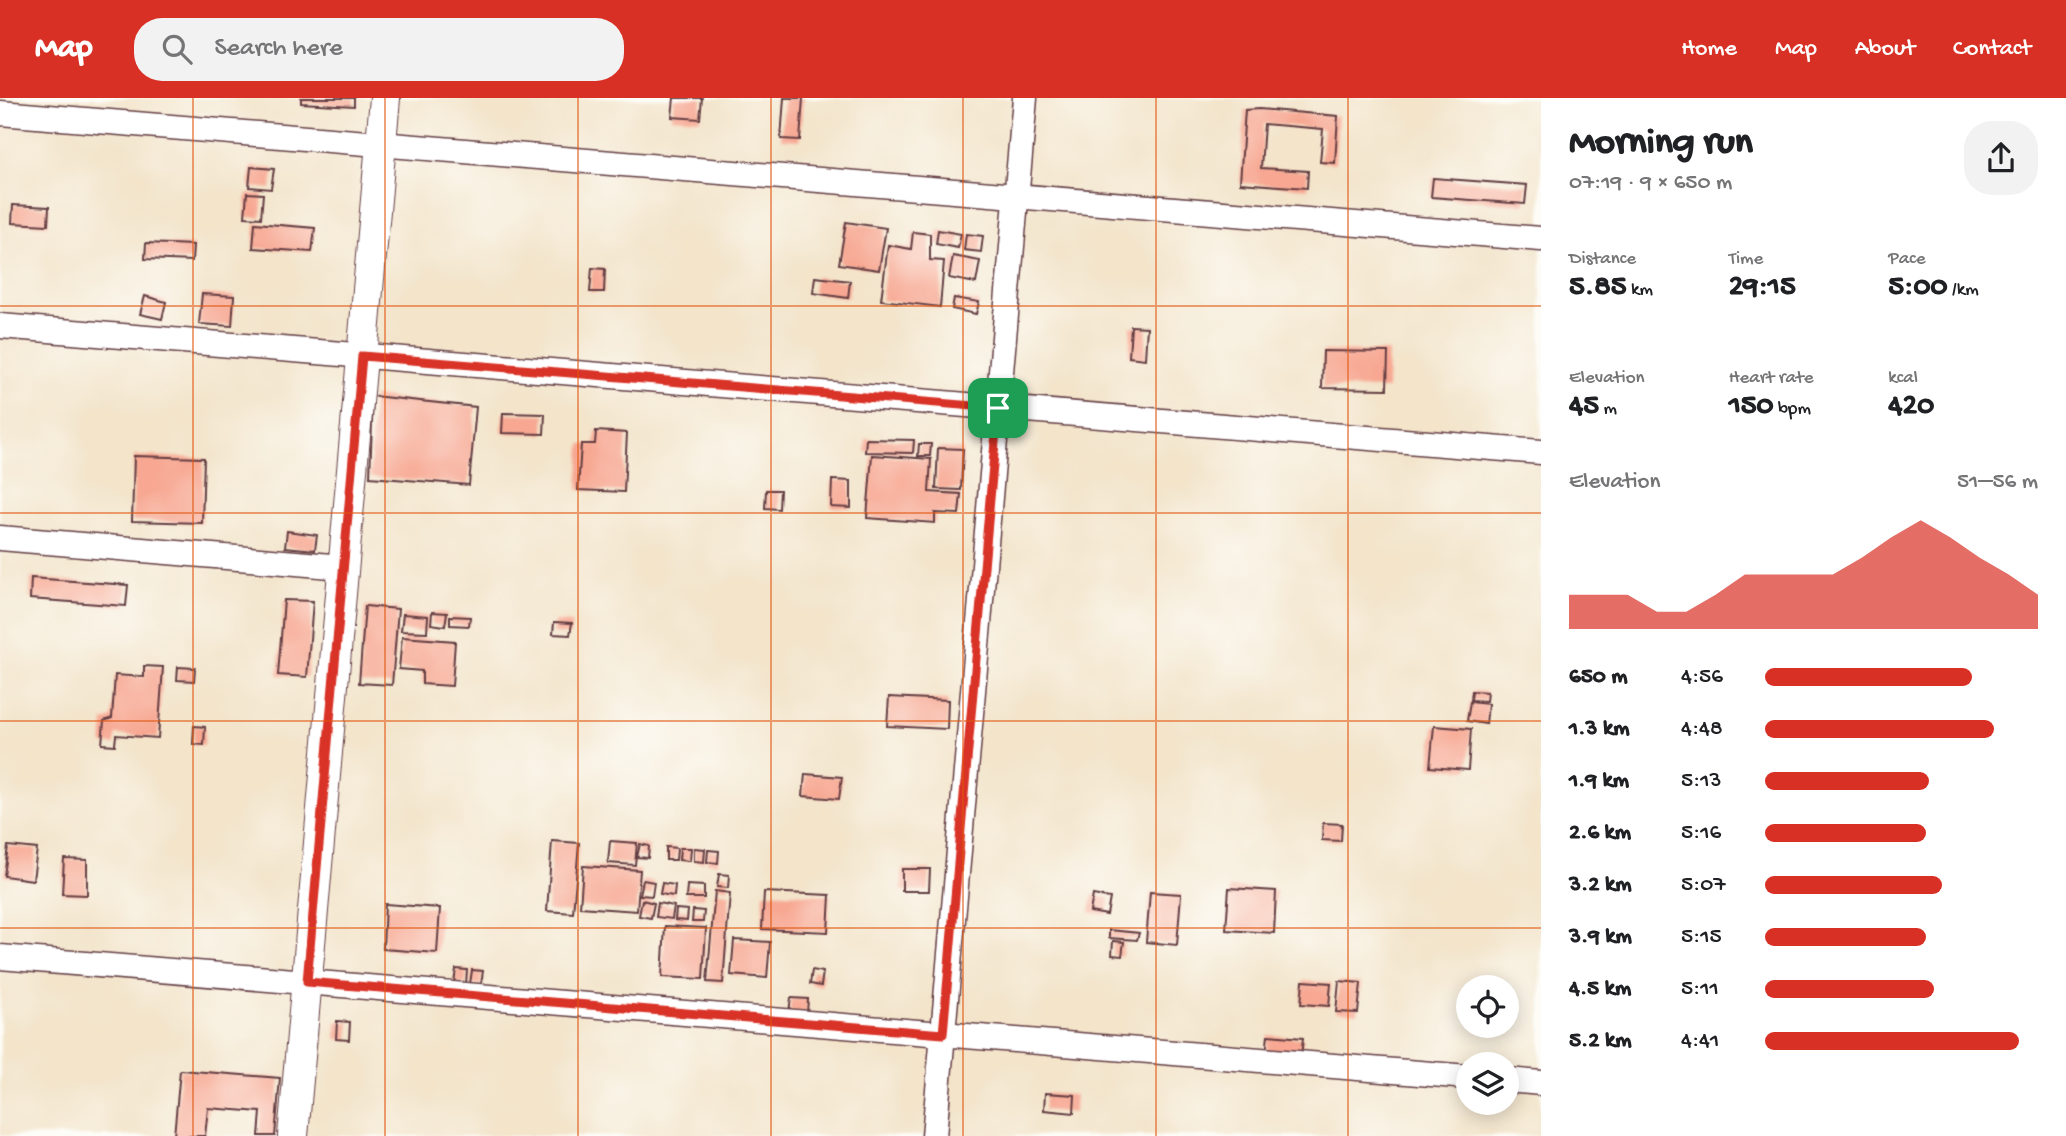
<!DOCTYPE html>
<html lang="en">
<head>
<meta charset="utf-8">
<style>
  body { margin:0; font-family:"Gochi Hand",sans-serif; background:#f2f2f2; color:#202124; height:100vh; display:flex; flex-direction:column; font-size:26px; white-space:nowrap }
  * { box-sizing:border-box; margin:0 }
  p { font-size:23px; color:#757577 }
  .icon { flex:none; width:38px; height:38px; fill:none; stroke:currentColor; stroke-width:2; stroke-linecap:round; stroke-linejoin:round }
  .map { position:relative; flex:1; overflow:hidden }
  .panel { display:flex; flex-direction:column; background:#fff; width:525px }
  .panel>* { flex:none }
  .controls { position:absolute; left:1456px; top:877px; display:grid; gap:14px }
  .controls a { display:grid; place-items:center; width:63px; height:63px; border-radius:50%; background:#fff; box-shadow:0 4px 18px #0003; font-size:35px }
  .pin { position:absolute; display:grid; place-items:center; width:60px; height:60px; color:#fff; margin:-30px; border-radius:14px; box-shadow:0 4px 10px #0006 }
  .round { display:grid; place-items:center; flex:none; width:74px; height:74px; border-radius:28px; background:#f2f2f2 }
  .head { display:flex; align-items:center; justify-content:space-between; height:119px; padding:0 28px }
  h1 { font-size:38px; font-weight:700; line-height:52px }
  .figures { display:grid; grid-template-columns:repeat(3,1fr); gap:10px; height:119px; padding:7px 28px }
  .figures div { display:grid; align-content:center }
  .figures b { font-size:30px; font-weight:700 }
  .figures small { font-size:19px; font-weight:400 }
  .figures p { font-size:19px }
  .chart { height:196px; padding:14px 28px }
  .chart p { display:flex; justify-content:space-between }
  .chart svg { width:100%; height:126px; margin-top:7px; fill:#d93025; opacity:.7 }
  ul { padding:0 28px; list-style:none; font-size:23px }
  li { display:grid; grid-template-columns:112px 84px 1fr; align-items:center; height:52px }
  li i { height:18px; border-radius:9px; background:#d93025 }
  header { display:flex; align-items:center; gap:42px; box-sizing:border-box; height:98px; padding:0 35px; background:#d93025; color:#fff }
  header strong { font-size:33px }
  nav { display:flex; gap:38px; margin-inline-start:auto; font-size:24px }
  .search { width:490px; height:63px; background:#f2f2f2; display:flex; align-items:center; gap:18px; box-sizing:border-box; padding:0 24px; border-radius:28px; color:#757577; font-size:26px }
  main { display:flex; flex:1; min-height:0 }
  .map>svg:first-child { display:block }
  .building { fill:#f7a792 }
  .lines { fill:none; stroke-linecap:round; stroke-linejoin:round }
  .minor-casing { stroke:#633d43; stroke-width:27 }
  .tertiary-casing { stroke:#633d43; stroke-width:32 }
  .minor { stroke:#fff; stroke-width:24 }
  .tertiary { stroke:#fff; stroke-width:30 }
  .route-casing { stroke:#fff; stroke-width:14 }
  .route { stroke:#d93025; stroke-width:9 }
  .grid { fill:none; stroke:#e0560e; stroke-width:2; stroke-opacity:0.55 }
</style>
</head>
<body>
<header>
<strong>Map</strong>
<div class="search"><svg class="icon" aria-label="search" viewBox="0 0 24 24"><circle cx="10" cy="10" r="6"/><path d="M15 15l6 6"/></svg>Search here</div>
<nav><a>Home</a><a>Map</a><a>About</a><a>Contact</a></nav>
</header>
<main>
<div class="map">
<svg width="1541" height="1038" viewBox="0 0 1541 1038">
  <rect width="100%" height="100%" fill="#fdfcf7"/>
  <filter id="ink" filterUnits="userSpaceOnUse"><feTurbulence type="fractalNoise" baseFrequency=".0143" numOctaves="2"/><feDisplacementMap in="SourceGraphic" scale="14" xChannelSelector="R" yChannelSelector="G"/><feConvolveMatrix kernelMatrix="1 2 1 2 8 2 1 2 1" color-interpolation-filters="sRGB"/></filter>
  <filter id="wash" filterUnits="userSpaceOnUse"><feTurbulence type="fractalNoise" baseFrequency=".00686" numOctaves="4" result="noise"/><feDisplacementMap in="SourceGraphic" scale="28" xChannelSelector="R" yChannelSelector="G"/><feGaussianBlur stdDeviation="1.57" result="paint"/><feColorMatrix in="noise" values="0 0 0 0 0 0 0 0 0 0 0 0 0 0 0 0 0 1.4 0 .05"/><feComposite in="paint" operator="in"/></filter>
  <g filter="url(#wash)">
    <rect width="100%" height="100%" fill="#f3e4ca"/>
    <g id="blocks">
      <g class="building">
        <polygon points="301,0 354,0 354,8 301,5"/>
        <polygon points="674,0 702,0 700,21 672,19"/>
        <polygon points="784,0 803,0 800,42 781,41"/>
        <polygon points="1259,11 1338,18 1335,65 1320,64 1323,31 1264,26 1261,70 1308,73 1307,90 1240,85 1245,12"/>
        <polygon points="251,69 274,71 271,91 249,89"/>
        <polygon points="1433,80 1527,87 1525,106 1431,99"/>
        <polygon points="247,95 263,96 261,120 245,119"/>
        <polygon points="13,107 49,109 48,127 12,125"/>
        <polygon points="846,124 886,130 879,172 839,166"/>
        <polygon points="255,125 315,130 312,154 253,150"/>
        <polygon points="938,132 961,136 958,150 936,146"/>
        <polygon points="913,134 930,136 930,162 944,163 940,209 881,202 888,147 911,151"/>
        <polygon points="966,136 983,138 981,154 964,152"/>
        <polygon points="146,145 193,147 192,163 145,161"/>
        <polygon points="953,158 980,163 976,185 949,180"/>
        <polygon points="592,170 605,171 604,194 590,194"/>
        <polygon points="815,179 850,183 848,200 813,195"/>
        <polygon points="202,196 234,198 232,228 199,226"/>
        <polygon points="145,198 166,204 162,221 140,216"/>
        <polygon points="954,200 979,204 976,216 952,211"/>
        <polygon points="1131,228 1147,229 1145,261 1129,259"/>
        <polygon points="1323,253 1388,254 1387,291 1322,290"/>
        <polygon points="373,298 476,309 469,387 370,379"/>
        <polygon points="503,315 545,316 544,336 502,335"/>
        <polygon points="596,333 627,335 624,394 578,392 581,346 595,346"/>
        <polygon points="866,341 914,342 913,355 865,354"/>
        <polygon points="919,346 931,346 930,358 918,358"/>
        <polygon points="938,350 963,351 961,392 936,391"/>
        <polygon points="872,357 931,361 929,394 961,396 959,416 935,415 935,425 867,420"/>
        <polygon points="134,358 204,360 202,425 132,423"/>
        <polygon points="832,382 851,383 851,410 831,409"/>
        <polygon points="766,392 780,392 779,411 765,410"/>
        <polygon points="287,433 317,437 315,452 285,449"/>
        <polygon points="31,480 128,487 126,508 30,501"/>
        <polygon points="284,502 313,503 307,579 278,577"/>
        <polygon points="365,508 398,511 392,587 359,585"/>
        <polygon points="432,514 447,515 445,528 431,526"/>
        <polygon points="403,516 428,518 427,534 401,533"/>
        <polygon points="450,518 470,519 469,528 450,527"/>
        <polygon points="554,524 572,525 570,537 553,536"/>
        <polygon points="402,539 455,543 452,588 422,586 422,573 399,571"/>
        <polygon points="144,568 163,569 158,640 116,637 115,647 102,646 104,623 112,620 115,577 144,579"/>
        <polygon points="178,569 195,570 194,583 177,582"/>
        <polygon points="1472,593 1487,594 1486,603 1471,602"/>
        <polygon points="889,599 948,602 947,631 887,628"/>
        <polygon points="1470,604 1488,606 1486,626 1467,623"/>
        <polygon points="194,628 205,629 204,647 193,646"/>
        <polygon points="1434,628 1471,631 1468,672 1430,669"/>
        <polygon points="805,676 842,679 839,701 803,698"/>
        <polygon points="1323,725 1342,726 1341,743 1322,742"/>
        <polygon points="552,743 579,745 573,815 547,813"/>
        <polygon points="610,743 637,745 635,767 608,765"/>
        <polygon points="640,746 649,748 648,760 637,759"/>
        <polygon points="8,748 37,751 33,782 4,778"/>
        <polygon points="666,749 677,750 676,762 666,762"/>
        <polygon points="680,750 691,750 690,763 679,762"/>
        <polygon points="694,750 705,751 704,764 694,763"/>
        <polygon points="708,752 719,753 718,765 707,764"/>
        <polygon points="64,761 87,762 87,797 62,796"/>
        <polygon points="583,768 640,772 637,813 580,809"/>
        <polygon points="902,771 930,771 929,793 902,793"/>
        <polygon points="719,776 729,777 728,790 717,789"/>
        <polygon points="643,782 654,784 652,798 640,797"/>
        <polygon points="662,785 675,787 674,798 660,796"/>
        <polygon points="687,787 704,788 704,800 686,800"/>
        <polygon points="1229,790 1276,793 1274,835 1226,832"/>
        <polygon points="715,793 730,795 723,885 707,884"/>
        <polygon points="764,794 830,797 828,834 762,831"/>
        <polygon points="1150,794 1181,796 1177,847 1146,844"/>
        <polygon points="1093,797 1110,800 1107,817 1090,814"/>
        <polygon points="642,802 654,805 651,820 639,818"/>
        <polygon points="658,805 674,808 672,821 656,819"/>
        <polygon points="385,806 440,810 437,855 383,851"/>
        <polygon points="676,811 688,812 687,823 675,822"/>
        <polygon points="693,812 704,813 703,824 692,824"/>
        <polygon points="665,828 706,830 703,881 662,879"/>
        <polygon points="1109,832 1139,835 1137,842 1109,840"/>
        <polygon points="734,842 770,844 767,880 731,877"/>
        <polygon points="1113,843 1124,844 1122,858 1112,857"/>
        <polygon points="456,871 467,872 466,886 454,885"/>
        <polygon points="472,872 483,873 481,887 470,886"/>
        <polygon points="812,872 823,874 821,888 810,886"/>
        <polygon points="1303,883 1331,885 1329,908 1301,906"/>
        <polygon points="1339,883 1361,885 1358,915 1336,914"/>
        <polygon points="791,900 808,901 807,915 789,913"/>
        <polygon points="337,923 350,924 349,942 336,941"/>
        <polygon points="1268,937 1303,940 1301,959 1266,956"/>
        <polygon points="180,972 280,980 275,1038 259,1038 261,1014 208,1010 205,1038 174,1038"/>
        <polygon points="1045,995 1075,997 1074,1015 1044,1012"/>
      </g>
    </g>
  </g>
  <g filter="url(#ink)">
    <use href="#blocks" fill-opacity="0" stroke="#633d43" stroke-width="2"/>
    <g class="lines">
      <g class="minor-casing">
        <g id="minor">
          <polyline points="0,15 1541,141"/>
          <polyline points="0,228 1541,354"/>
          <polyline points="0,440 343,469"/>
          <polyline points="0,859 1468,979"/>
          <polyline points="1507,982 1541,985"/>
          <polyline points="934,1038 1025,0"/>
        </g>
      </g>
      <g class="tertiary-casing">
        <polyline id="tertiary" points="293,1038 385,0"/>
      </g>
      <use href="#minor" class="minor"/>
      <use href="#tertiary" class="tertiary"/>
    </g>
  </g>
  <g class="lines" filter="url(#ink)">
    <g class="route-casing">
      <polygon id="route" points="362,258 998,310 943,936 307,884"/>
    </g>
    <use href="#route" class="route"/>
  </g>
  <path class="grid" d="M 193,0 L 193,1038M 385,0 L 385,1038M 578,0 L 578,1038M 771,0 L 771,1038M 963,0 L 963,1038M 1156,0 L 1156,1038M 1348,0 L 1348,1038M 0,208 L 1541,208M 0,415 L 1541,415M 0,623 L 1541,623M 0,830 L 1541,830"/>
</svg>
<div class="controls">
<a><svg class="icon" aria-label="locate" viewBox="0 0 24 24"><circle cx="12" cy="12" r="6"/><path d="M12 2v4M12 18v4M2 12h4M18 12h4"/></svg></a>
<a><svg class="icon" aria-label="layers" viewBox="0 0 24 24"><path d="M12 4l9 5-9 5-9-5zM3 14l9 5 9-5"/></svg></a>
</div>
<div class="pin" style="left:998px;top:310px;background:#1e9e55"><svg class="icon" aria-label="arrive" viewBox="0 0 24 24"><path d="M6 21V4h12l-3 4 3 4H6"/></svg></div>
</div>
<section class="panel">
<div class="head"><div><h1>Morning run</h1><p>07:19 · 9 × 650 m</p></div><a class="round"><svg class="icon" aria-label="share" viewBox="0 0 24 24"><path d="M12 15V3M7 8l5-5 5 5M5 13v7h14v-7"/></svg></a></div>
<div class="figures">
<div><p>Distance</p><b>5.85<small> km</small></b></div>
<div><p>Time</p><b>29:15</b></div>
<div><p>Pace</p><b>5:00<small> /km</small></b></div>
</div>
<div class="figures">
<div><p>Elevation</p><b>45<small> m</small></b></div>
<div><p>Heart rate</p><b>150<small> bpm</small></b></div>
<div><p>kcal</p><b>420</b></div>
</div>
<div class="chart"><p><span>Elevation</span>51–56 m</p>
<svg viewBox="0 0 160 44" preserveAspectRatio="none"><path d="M0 44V32L10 32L20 32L30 38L40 38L50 32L60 25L70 25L80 25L90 25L100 19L110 12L120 6L130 12L140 19L150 25L160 32V44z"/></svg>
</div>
<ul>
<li><b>650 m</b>4:56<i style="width:76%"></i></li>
<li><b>1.3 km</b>4:48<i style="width:84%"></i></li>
<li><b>1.9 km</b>5:13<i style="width:60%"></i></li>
<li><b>2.6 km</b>5:16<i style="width:59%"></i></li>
<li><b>3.2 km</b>5:07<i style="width:65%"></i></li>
<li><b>3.9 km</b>5:15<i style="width:59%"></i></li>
<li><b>4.5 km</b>5:11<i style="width:62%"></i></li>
<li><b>5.2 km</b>4:41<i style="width:93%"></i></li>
</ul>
</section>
</main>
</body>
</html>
